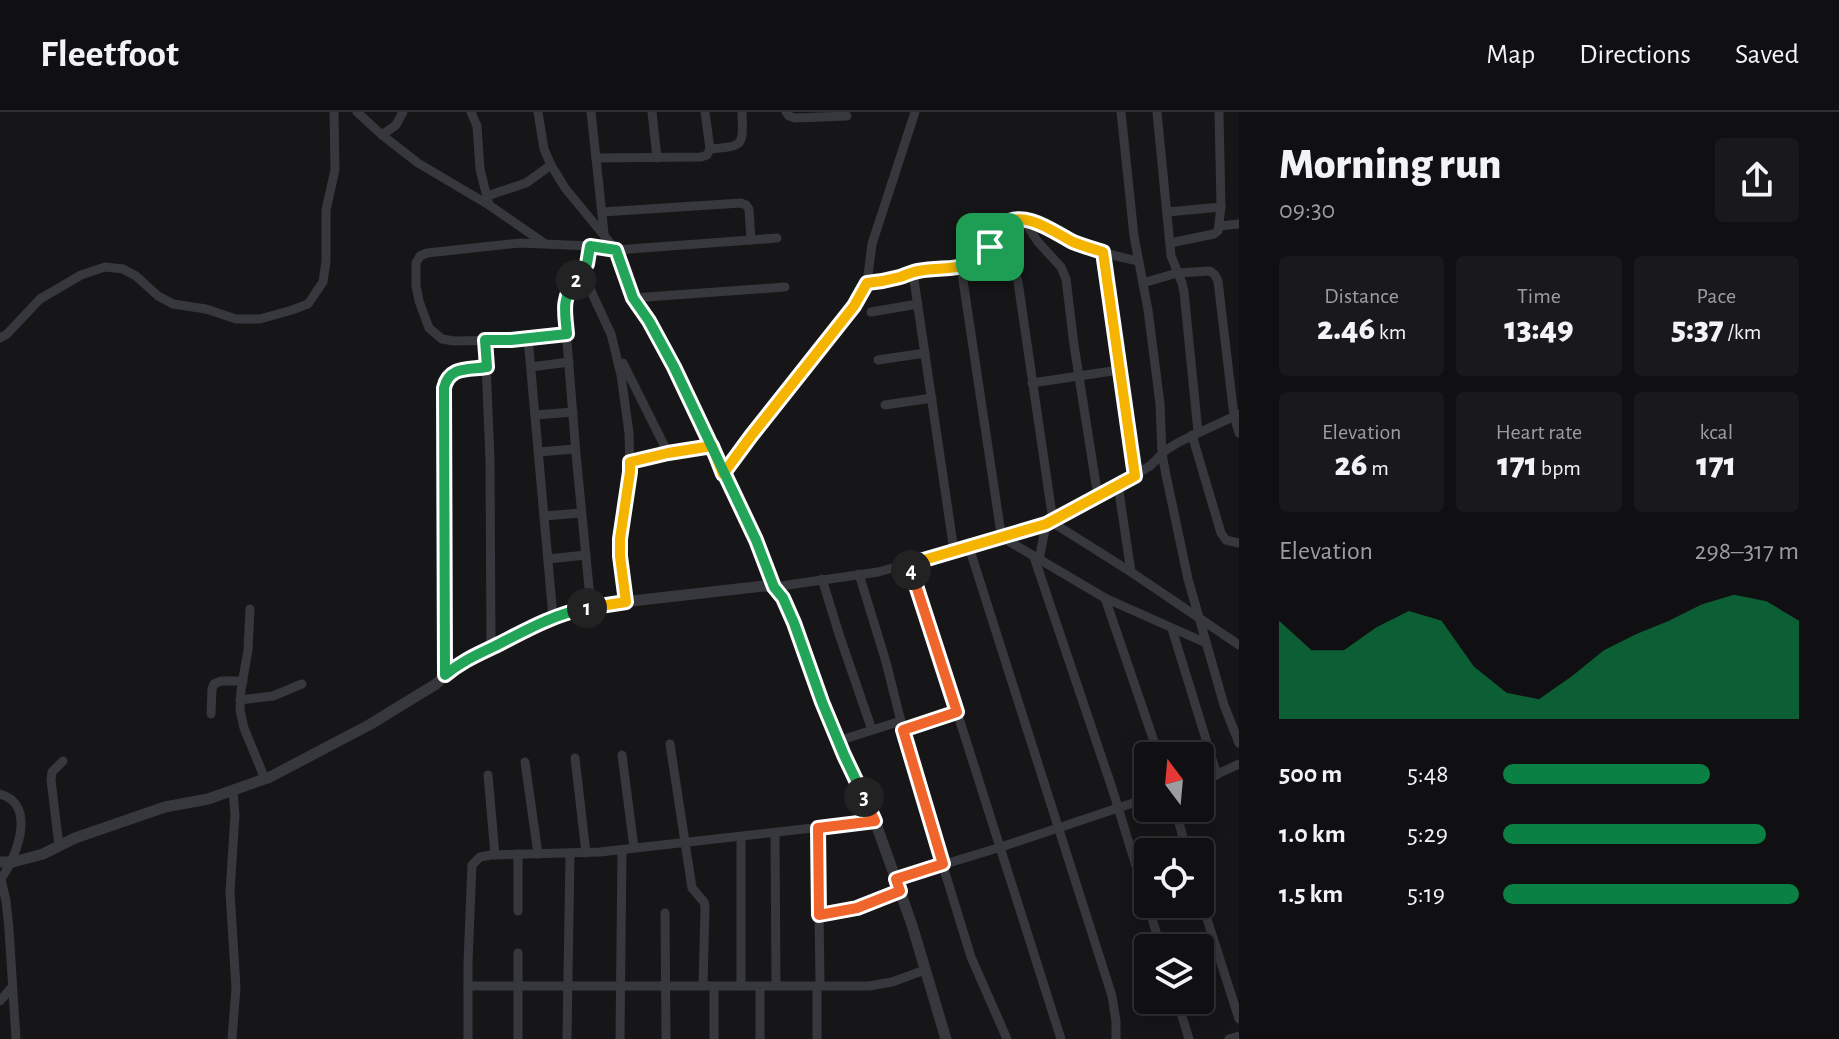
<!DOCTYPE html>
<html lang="en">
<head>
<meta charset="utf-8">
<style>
  body { margin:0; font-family:"Alegreya Sans",sans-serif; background:#19191b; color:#f1f3f6; height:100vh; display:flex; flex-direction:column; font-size:30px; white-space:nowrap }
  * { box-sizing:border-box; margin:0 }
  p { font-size:26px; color:#9c9d9f }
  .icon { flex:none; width:44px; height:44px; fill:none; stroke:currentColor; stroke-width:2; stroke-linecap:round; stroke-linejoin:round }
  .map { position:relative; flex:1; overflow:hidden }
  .sheet { display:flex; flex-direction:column; background:#101012; width:600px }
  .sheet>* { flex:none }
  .needle { width:52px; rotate:344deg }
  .tools { position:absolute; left:1134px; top:630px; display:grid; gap:16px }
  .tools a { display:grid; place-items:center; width:80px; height:80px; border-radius:8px; background:#101012; box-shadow:0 4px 20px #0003,0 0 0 2px #303032; font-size:40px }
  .pin { position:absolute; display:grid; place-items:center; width:68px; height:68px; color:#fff; margin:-34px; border-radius:16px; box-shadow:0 4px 12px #0006 }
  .km { position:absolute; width:40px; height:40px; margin:-20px; border-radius:50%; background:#222; color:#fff; font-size:22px; line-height:40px; text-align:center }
  .round { display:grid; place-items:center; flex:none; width:84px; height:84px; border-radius:8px; background:#19191b }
  .summary { display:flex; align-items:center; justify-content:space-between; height:136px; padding:0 40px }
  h1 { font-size:44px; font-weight:800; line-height:60px }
  .figures { display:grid; grid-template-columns:repeat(3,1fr); gap:12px; height:136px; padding:8px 40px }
  .figures div { display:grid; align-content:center; border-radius:8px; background:#19191b; text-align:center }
  .figures b { font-size:34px; font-weight:800 }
  .figures small { font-size:22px; font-weight:400 }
  .figures p { font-size:22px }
  .chart { height:224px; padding:16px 40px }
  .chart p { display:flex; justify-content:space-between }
  .chart svg { width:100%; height:144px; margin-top:8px; fill:#0b8043; opacity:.7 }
  ul { padding:0 40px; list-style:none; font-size:26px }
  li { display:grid; grid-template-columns:128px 96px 1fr; align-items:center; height:60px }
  li i { height:20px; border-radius:10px; background:#0b8043 }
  header { display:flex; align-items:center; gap:48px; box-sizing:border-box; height:112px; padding:0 40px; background:#101012; border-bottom:2px solid #303032 }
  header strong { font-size:38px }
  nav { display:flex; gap:44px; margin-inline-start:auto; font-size:28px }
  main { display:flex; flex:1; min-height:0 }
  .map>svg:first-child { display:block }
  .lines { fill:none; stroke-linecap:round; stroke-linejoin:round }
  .minor { stroke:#37383d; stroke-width:9 }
  .tertiary { stroke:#37383d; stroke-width:11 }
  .split-1-casing { stroke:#fff; stroke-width:16 }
  .split-2-casing { stroke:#fff; stroke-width:16 }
  .split-3-casing { stroke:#fff; stroke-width:16 }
  .split-4-casing { stroke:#fff; stroke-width:16 }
  .split-5-casing { stroke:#fff; stroke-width:16 }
  .split-1 { stroke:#f5b400; stroke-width:10 }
  .split-2 { stroke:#22a559; stroke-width:10 }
  .split-3 { stroke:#22a559; stroke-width:10 }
  .split-4 { stroke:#f0652b; stroke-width:10 }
  .split-5 { stroke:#f5b400; stroke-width:10 }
</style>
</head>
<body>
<header>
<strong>Fleetfoot</strong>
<nav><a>Map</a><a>Directions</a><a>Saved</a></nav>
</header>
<main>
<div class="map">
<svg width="1239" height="927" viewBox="0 0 1239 927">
  <rect width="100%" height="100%" fill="#161618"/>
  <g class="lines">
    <g class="minor">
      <polyline points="357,0 382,23 418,51 489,93 544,131"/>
      <polyline points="471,0 477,14 480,57 489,93"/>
      <polyline points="538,0 544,37 551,53 565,76 616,138 633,186 649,209 707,323 723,362 756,428 774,475 878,460 969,435 1046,412 1078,396 1150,354 1166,338 1179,330 1239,302"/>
      <polyline points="591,0 604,121"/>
      <polyline points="652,0 657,46"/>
      <polyline points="786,0 789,4 795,6 847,4"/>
      <polyline points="1121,0 1134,124 1148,198 1160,292 1162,342 1166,363 1188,467 1224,593 1239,631"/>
      <polyline points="1157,0 1171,144 1182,171 1184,180 1198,320"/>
      <polyline points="382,23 396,13 403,0"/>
      <path d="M 710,37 C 745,34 743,34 742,0"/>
      <polyline points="596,46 701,45 707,43 710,37 705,0"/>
      <polyline points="487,84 526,71 551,53"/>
      <polyline points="602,100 741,91 746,93 749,97 751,128"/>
      <polyline points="1167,100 1221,95"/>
      <polyline points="1023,107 1038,130 1061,155 1066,167 1074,233 1098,385"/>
      <polyline points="1220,114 1239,112"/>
      <polyline points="997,121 1013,153 1018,170 1053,409 1058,414 1131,460 1239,533"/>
      <polyline points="1170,131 1214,122 1218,119 1221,95 1219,0"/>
      <polyline points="590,134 587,152 567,178 564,192 576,342 591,496"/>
      <polyline points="1103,140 1135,364"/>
      <polyline points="961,155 1000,415 1003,424 1010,430 1105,486 1206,531"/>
      <polyline points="582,160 611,222 621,263 629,321 630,360 620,427 626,490"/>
      <polyline points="913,161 954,439"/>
      <path d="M 867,171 C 887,169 903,161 921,159 C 941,156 963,159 980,145 C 998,131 995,108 1023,107 C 1040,107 1058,123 1073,130 C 1093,139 1116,144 1138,149"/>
      <polyline points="1143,171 1177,161 1210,159 1215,163 1218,169 1234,304 1239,321"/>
      <polyline points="633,186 785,175"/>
      <polyline points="871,200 918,192"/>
      <polyline points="567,222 511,228 454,229 442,227 429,216 419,189 416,174 416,151 420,144 427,141 520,131 590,134 616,138 777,126"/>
      <polyline points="0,226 7,222 40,187 81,163 105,155 123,157 136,164 158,184 173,192 206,197 236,207 260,207 292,198 308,192 323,170 326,149 326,98 335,58 334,0"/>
      <polyline points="528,226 553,505"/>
      <polyline points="485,228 490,347 491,536"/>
      <polyline points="878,248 925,241"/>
      <polyline points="623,251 668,341"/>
      <polyline points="531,255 569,250"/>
      <polyline points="1032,271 1119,258"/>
      <polyline points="885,293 932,286"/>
      <polyline points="535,303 573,300"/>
      <polyline points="1192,323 1221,421 1226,428 1239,431"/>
      <polyline points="538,340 575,337"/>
      <polyline points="630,350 668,341 712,334"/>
      <polyline points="723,362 751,324 835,219 864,178 867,171 872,132 915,0"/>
      <polyline points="1118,373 1131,460"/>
      <polyline points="544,404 581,401"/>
      <polyline points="969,435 1112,884 1116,909 1116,927"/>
      <polyline points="1034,445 1113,679 1161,836"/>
      <polyline points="548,447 586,443"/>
      <polyline points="1039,448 1046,412"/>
      <polyline points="910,452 1061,927"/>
      <polyline points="859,462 886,550 912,653 971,845 1007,927"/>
      <polyline points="822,467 839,522 872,618"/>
      <polyline points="1105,486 1159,644"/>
      <polyline points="250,497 248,538 241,578 240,598 244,616 265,667"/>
      <polyline points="1172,517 1217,663"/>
      <path d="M 445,563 L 444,276 C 449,254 468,258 487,255"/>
      <polyline points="240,588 273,584 302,572"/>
      <polyline points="211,602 212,577 214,572 221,569 243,569"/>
      <polyline points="903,618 957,600"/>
      <polyline points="838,629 901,609"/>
      <polyline points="670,632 692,776 704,790 705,795 703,874"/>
      <polyline points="622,643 634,736"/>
      <polyline points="575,646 586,741"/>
      <polyline points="525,650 538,742"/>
      <polyline points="488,663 495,743"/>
      <polyline points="1200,670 1239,652"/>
      <path d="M 0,682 C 38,692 16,747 0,768"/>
      <polyline points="1175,696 1187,740"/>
      <polyline points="818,716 820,874"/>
      <polyline points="775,721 776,874"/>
      <polyline points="59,734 51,668 52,660 63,649"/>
      <polyline points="1,767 6,789 9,817 16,927"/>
      <polyline points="896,767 1001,735 1148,686"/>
      <polyline points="1200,785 1239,907"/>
      <polyline points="518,799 518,742"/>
      <polyline points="665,801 666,927"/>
      <polyline points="819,803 857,796 900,779"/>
      <polyline points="468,874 869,874 892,870 925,858"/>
      <polyline points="741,874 741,725"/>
      <polyline points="760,874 760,927"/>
      <polyline points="817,874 817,927"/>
      <polyline points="1177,888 1189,927"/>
      <polyline points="0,889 12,875"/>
      <polyline points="232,927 236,876 230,780 235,703 233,678"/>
      <polyline points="468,927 468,850 472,753 480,745 491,743 600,740 875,709"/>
      <polyline points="518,927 518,841"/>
      <polyline points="567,927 570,741"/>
      <polyline points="620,927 622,738"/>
      <polyline points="714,927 714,875"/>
      <polyline points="1229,927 1239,924"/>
    </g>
    <polyline class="tertiary" points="0,750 13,750 43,742 75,726 165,695 208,687 270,665 369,613 436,572 459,551 531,515 566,500 632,489 764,474 774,475 783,486 844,643 875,709 912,813 946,927"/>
  </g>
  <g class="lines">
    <g class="split-1-casing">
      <path id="split-1" d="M 587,496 L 626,490 L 620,444 L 620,427 L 630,360 L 630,350 L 668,341 L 712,334 L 723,362 L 751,324 L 854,194 L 867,171 C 878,170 889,168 900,165 C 906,163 912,160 918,159 C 950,153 966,163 990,135"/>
    </g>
    <g class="split-2-casing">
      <path id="split-2" d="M 576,168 C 561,187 565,199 567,222 L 511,228 L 485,228 L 487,255 C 468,258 449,254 444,276 L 445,563 C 463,548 479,542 499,532 C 528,517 555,502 587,496"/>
    </g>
    <g class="split-3-casing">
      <polyline id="split-3" points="576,168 587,152 590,134 616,138 633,186 649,209 674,255 756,428 774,475 783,486 794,511 822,590 844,643 864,685"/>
    </g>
    <g class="split-4-casing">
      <polyline id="split-4" points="864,685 875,709 818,716 819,803 857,796 900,779 896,767 943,752 903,618 957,600 911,458"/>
    </g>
    <g class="split-5-casing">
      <path id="split-5" d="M 911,458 L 910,452 L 1046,412 L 1135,364 L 1103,140 C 1093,137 1083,134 1073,130 C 1055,121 1023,96 1003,113 C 997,118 993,128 990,135"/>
    </g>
    <use href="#split-1" class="split-1"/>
    <use href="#split-2" class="split-2"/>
    <use href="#split-3" class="split-3"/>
    <use href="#split-4" class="split-4"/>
    <use href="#split-5" class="split-5"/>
  </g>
</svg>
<div class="tools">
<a><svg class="needle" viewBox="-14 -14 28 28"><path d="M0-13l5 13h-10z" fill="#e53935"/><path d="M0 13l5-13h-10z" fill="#9c9d9f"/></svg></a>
<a><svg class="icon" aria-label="locate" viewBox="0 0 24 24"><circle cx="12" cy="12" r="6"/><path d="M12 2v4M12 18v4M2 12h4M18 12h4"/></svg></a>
<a><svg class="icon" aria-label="layers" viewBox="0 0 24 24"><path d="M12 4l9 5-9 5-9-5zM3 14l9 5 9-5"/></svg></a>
</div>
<div class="pin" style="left:990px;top:135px;background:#1e9e55"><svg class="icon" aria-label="arrive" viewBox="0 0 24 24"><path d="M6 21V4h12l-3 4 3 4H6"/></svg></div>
<b class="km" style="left:587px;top:496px">1</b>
<b class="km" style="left:576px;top:168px">2</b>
<b class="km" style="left:864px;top:685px">3</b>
<b class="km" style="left:911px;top:458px">4</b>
</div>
<section class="sheet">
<div class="summary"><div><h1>Morning run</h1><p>09:30</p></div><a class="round"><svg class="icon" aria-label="share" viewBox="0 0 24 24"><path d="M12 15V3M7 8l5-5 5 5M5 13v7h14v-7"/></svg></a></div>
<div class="figures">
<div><p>Distance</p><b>2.46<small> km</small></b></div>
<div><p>Time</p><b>13:49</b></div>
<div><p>Pace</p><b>5:37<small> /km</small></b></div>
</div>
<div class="figures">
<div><p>Elevation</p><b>26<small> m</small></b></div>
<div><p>Heart rate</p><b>171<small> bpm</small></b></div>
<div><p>kcal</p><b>171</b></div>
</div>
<div class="chart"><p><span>Elevation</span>298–317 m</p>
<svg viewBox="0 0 160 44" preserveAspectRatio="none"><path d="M0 44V14L10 23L20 23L30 16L40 11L50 14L60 28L70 36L80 38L90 31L100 23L110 18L120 14L130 9L140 6L150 8L160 14V44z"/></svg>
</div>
<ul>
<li><b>500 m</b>5:48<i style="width:70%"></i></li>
<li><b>1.0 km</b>5:29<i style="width:89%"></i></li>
<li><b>1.5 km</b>5:19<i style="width:100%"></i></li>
</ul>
</section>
</main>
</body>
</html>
